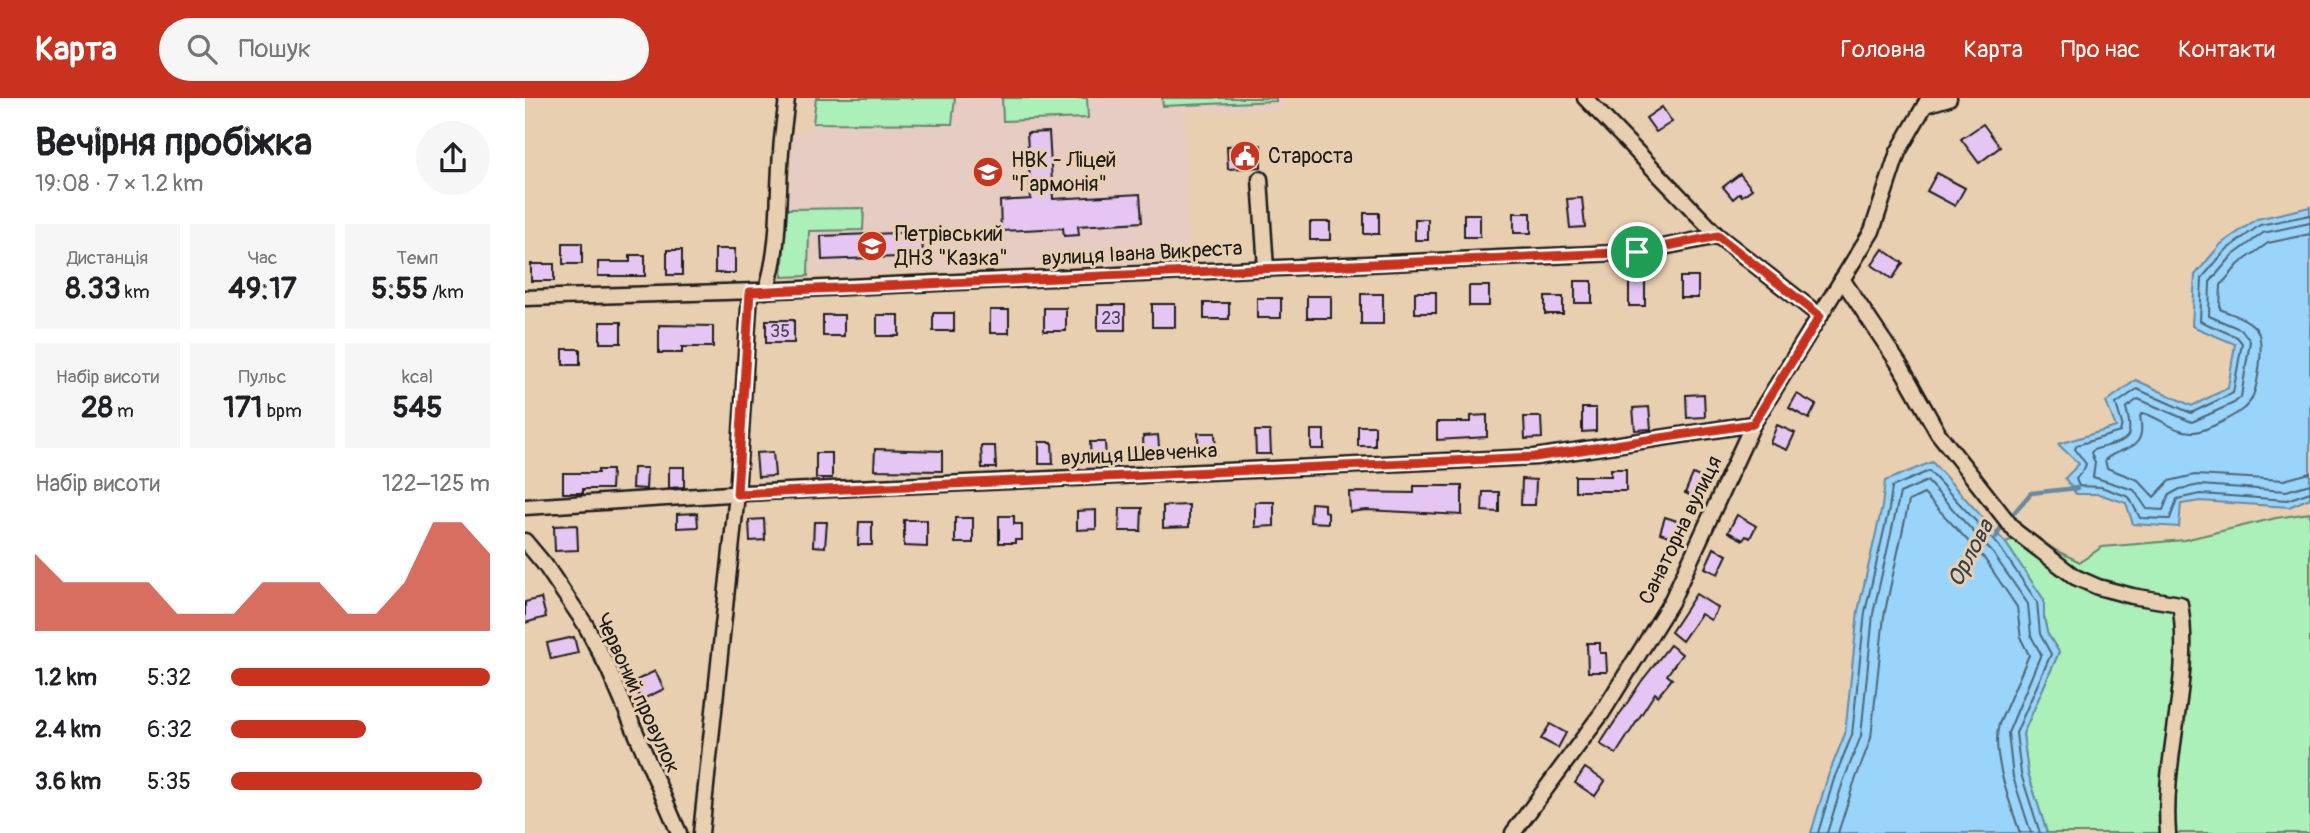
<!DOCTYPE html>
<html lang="uk">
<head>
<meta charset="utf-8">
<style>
  body { margin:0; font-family:Pangolin,sans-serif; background:#f6f6f6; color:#202124; height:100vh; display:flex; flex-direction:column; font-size:26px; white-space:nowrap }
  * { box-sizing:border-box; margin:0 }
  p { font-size:23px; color:#757577 }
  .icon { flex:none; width:38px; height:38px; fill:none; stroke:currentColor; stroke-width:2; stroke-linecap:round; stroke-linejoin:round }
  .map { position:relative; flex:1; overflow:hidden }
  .side { display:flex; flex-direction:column; background:#fff; width:525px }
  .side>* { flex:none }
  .pin { position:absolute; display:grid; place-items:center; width:60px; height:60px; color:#fff; margin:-30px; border:4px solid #fff; border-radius:50%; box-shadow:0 2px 7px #0007 }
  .round { display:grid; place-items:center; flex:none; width:74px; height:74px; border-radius:37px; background:#f6f6f6 }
  .headline { display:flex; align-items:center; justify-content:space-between; height:119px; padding:0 35px }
  h1 { font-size:38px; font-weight:700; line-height:52px }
  .metrics { display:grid; grid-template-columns:repeat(3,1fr); gap:10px; height:119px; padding:7px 35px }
  .metrics div { display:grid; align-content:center; border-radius:0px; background:#f6f6f6; text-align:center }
  .metrics b { font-size:30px; font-weight:700 }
  .metrics small { font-size:19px; font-weight:400 }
  .metrics p { font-size:19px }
  .chart { height:196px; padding:14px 35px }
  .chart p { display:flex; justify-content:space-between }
  .chart svg { width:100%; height:126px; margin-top:7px; fill:#c8321e; opacity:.7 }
  ul { padding:0 35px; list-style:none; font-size:23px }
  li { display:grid; grid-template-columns:112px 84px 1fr; align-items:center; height:52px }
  li i { height:18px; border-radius:9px; background:#c8321e }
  header { display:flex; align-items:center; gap:42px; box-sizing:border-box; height:98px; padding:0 35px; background:#c8321e; color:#fff }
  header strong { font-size:33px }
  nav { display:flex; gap:38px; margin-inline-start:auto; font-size:24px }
  .search { width:490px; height:63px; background:#f6f6f6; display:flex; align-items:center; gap:18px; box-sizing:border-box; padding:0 24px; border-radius:38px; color:#757577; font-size:26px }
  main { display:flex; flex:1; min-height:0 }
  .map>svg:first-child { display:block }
  .built { fill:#e7ccc4 }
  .green { fill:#abefb9; stroke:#64866a; stroke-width:2 }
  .water { fill:#99d4fa; stroke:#678aa1; stroke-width:2 }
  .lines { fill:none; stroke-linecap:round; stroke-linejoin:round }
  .shore { stroke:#4e6675; stroke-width:2 }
  .stream { stroke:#678aa1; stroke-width:4.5 }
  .building { fill:#e5c6f3; stroke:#1c1c1c; stroke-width:2 }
  .minor-casing { stroke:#1c1c1c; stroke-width:19 }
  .minor { stroke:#e8cfb0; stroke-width:14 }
  .route-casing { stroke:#fff; stroke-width:14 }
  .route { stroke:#c8321e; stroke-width:9 }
  .labels { text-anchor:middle; stroke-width:6; stroke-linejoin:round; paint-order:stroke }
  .number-label { font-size:18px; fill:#4e4652 }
  .poi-label { font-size:21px; fill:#1c1c1c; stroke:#e8cfb0; text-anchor:start }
  .street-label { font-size:21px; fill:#1c1c1c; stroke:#e8cfb0 }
  .water-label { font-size:23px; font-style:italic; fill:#354148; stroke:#e8cfb0 }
</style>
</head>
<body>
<header>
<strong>Карта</strong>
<div class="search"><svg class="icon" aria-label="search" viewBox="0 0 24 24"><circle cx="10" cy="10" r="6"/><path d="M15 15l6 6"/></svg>Пошук</div>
<nav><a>Головна</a><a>Карта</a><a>Про нас</a><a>Контакти</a></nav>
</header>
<main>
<section class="side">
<div class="headline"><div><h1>Вечірня пробіжка</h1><p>19:08 · 7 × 1.2 km</p></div><a class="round"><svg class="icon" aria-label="share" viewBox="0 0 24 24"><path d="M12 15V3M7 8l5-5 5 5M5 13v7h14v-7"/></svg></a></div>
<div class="metrics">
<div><p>Дистанція</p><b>8.33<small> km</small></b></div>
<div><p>Час</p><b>49:17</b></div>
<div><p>Темп</p><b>5:55<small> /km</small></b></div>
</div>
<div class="metrics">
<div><p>Набір висоти</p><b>28<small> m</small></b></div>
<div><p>Пульс</p><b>171<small> bpm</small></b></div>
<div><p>kcal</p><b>545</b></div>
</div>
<div class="chart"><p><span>Набір висоти</span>122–125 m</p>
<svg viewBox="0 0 160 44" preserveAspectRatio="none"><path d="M0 44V17L10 27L20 27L30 27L40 27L50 38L60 38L70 38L80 27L90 27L100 27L110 38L120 38L130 27L140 6L150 6L160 17V44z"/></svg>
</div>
<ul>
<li><b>1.2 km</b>5:32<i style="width:100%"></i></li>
<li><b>2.4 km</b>6:32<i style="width:52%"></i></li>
<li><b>3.6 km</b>5:35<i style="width:97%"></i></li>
</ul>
</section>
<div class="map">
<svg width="1785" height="735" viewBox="0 0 1785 735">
  <rect width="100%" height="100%" fill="#e8cfb0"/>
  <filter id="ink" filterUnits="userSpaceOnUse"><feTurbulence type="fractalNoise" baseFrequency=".0143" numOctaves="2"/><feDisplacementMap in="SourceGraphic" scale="14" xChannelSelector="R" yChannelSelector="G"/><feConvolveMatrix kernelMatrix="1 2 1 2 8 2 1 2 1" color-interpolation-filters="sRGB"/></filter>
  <g filter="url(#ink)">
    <polygon class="built" points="287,0 759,0 760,10 659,14 664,163 257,179 269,37 285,32"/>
    <g class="green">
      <polygon points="291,0 430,0 427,26 288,25"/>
      <polygon points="477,0 562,0 563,20 478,23"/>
      <polygon points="637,0 751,0 751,3 638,8"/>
      <polygon points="339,110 338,132 284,133 283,178 257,179 262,111"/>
      <polygon points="1785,415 1785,735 1522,735 1503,675 1498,635 1534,554 1522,535 1519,519 1519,502 1480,444 1507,435 1530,452 1555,464 1577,449 1659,442 1751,420"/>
    </g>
    <g class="water">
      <polygon points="1785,109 1785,400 1764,409 1675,403 1656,406 1654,429 1608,426 1601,405 1574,396 1551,396 1540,380 1554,366 1533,346 1591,329 1581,304 1611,282 1667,308 1703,290 1710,246 1667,228 1670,177 1696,146 1732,121"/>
      <polygon points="1407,364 1480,444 1519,502 1519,519 1522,535 1534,554 1498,636 1503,675 1522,735 1286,735 1303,678 1320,636 1333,513 1357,409 1360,383"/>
    </g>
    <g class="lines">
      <g class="shore">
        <polyline points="1785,117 1735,127 1701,152 1677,180 1675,223 1712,239 1717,245 1708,295 1666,315 1612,291 1591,306 1597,326 1595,334 1552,347 1550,351 1561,366 1559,371 1551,381 1554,388 1576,389 1604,399 1615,420 1645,421 1652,401 1675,396 1762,402 1785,394"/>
        <path d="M 1785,125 L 1738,135 L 1707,158 L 1685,184 L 1684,218 L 1717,232 L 1725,243 L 1716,299 L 1709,305 L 1667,324 L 1613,301 L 1601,310 C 1611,346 1600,342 1568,352 L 1566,355 L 1570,365 L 1568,379 L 1609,392 L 1622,411 L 1638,412 L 1644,397 L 1655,391 L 1675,387 L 1761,393 L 1785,386"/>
        <path d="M 1785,136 L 1743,145 L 1714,166 L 1696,187 L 1695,211 C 1707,217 1724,220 1732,232 C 1740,245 1733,293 1724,305 C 1717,315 1680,334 1668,334 C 1650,335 1634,319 1618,315 L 1615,318 C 1623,357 1594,347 1580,362 L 1582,370 L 1613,382 L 1629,399 L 1644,383 L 1670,377 L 1759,382 L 1785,375"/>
        <polyline points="1293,735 1309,681 1327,637 1340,514 1364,411 1367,389 1404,373 1474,448 1512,504 1515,536 1526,556 1491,635 1496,676 1515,735"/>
        <polyline points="1302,735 1318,684 1336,638 1348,516 1375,395 1402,383 1467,454 1503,506 1506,538 1516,556 1483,635 1488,679 1506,735"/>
        <path d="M 1313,735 L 1328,688 L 1346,640 L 1359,518 L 1384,403 L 1399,396 L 1459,460 L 1492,509 L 1496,541 L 1504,557 L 1474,626 C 1466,656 1485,705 1495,735"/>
      </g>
      <polyline class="stream" points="1471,440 1475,431 1506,395 1552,390"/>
    </g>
    <g class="building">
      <polygon points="1137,9 1147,24 1131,34 1121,20"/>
      <polygon points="1458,26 1475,49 1454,65 1436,41"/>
      <polygon points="524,34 528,101 615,96 617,124 553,128 554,137 539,138 538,130 476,133 475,103 506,101 502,35"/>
      <polygon points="736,47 736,69 703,71 702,48"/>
      <polygon points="1412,75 1440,90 1430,108 1402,93"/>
      <polygon points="1215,76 1227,91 1217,98 1215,95 1208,101 1198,89"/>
      <polygon points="1057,100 1060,129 1045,130 1042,101"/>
      <rect x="839" y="115" width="15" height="21"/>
      <rect x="989" y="115" width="17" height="20"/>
      <rect x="939" y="116" width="16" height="23"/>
      <rect x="890" y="121" width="13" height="21"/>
      <rect x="785" y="124" width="20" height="18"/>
      <polygon points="397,134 398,158 297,162 296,138"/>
      <rect x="38" y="145" width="19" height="21"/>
      <rect x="190" y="151" width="20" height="24"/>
      <polygon points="1358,151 1378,165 1367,181 1347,167"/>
      <rect x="142" y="152" width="15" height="25"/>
      <polygon points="105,157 120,157 120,178 73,178 73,164 105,164"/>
      <rect x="6" y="166" width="23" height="17"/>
      <rect x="1155" y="179" width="18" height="21"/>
      <rect x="1104" y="181" width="16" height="27"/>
      <rect x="1050" y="183" width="17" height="22"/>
      <rect x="944" y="188" width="20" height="20"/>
      <rect x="890" y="194" width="21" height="21"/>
      <rect x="836" y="196" width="22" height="30"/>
      <rect x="782" y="198" width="24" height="22"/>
      <rect x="1020" y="199" width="18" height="17"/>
      <rect x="732" y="200" width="24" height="20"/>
      <rect x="679" y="205" width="25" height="16"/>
      <rect x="627" y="206" width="23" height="23"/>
      <rect x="573" y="207" width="27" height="25"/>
      <rect x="519" y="210" width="22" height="23"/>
      <rect x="465" y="212" width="19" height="23"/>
      <rect x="408" y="215" width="21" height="18"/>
      <rect x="298" y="217" width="21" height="21"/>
      <rect x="352" y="217" width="22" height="21"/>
      <rect x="241" y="222" width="28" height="23"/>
      <rect x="75" y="224" width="21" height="21"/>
      <polygon points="134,227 188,228 188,249 157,249 157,255 134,255"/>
      <rect x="38" y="251" width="17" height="16"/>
      <polygon points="1179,296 1180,319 1162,320 1161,297"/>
      <polygon points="1272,296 1291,307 1284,321 1264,310"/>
      <polygon points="1124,309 1126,331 1110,332 1108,310"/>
      <polygon points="1057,310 1071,310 1071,333 1057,334"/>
      <polygon points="962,317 962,339 912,342 912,324 946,324 946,318"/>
      <polygon points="999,319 1016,319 1017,340 1000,341"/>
      <polygon points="1252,327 1270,335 1262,352 1245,345"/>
      <rect x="833" y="328" width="17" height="20"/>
      <rect x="786" y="332" width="13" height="19"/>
      <polygon points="730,333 745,333 746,356 731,356"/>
      <polygon points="673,335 690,335 691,357 674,358"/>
      <polygon points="633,337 635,360 619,361 618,338"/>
      <polygon points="514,344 527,344 528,366 514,366"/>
      <polygon points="565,344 580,344 581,362 566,362"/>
      <polygon points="456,348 470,348 471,370 457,370"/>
      <polygon points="350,351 417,353 417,373 349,372"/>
      <polygon points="248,354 250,378 233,379 231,355"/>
      <rect x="291" y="355" width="16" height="25"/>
      <polygon points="144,369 159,369 159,389 144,390"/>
      <polygon points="108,370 122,370 121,391 107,390"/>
      <polygon points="1086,371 1101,371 1101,393 1050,393 1050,378 1086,378"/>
      <polygon points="73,372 87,372 86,391 58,391 58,395 38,395 38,375 73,375"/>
      <polygon points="1168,376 1181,382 1173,401 1160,395"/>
      <polygon points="997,381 1011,382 1010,407 996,407"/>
      <polygon points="889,388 937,388 937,417 841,412 825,414 824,394 889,395"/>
      <polygon points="958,394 974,394 974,414 957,413"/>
      <polygon points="730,404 749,404 749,428 730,429"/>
      <polygon points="786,405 799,406 799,413 803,414 803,425 785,424"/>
      <polygon points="664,407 664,429 638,430 638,408"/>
      <polygon points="595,410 617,410 616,433 594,433"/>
      <polygon points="571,412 571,431 552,432 552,413"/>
      <polygon points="172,415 173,429 152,430 152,416"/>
      <polygon points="1212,417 1231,428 1225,440 1221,438 1218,442 1203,434"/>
      <polygon points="474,418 489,418 489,426 497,426 497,442 490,442 490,445 474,445"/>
      <polygon points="1140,419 1161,426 1157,438 1147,435 1146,439 1135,435"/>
      <rect x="430" y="420" width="18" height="25"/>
      <polygon points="239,421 240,442 225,443 224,422"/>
      <polygon points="379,422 402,422 402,449 379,448"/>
      <polygon points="289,424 302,424 300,449 288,448"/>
      <polygon points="334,424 347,424 347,447 333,447"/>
      <polygon points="52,427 53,452 30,453 29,428"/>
      <polygon points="1189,450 1202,457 1193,476 1180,470"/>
      <polygon points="1171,496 1193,510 1186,522 1176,516 1157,543 1146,534"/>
      <polygon points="16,500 21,519 0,525 0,504"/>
      <polygon points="49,539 53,555 26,561 22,545"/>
      <polygon points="1062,545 1075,545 1075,555 1081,555 1082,574 1063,574"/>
      <polygon points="1145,547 1157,556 1142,577 1147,581 1133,598 1130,595 1091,656 1075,646 1116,584"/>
      <polygon points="130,573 139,591 116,602 108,584"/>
      <polygon points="1025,626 1041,635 1033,650 1016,641"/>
      <polygon points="1060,670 1080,683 1070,698 1050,685"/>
    </g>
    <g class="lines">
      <g class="minor-casing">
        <g id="minor">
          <polyline points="1060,0 1193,138 1295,218"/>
          <polyline points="1400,7 1424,0"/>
          <polyline points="735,81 741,170"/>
          <path d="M 1317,181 L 1376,269 L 1413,335 L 1490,433 L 1550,479 L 1573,489 L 1607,498 L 1655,506 C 1668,582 1637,658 1643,735"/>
          <path d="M 241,193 C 256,148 252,100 256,54 C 257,36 260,18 262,0"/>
          <polyline points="0,200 232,193 1113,154 1193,138"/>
          <polyline points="0,409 220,395 1010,359 1228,326"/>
          <polyline points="0,443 20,467 60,526 83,570 154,735"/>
          <polyline points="176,735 212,396 225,194"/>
          <polyline points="988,735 1077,615 1146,504 1228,326 1347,133 1373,54 1404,0"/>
        </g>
      </g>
      <use href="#minor" class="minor"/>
    </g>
  </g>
  <g class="lines" filter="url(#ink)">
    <g class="route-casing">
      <polygon id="route" points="1193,138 1295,218 1228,326 1010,359 212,396 225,194 1112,154"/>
    </g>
    <use href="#route" class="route"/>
  </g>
  <defs>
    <g id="civic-disc" transform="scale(1.575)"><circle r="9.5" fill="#c8321e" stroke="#e8cfb0"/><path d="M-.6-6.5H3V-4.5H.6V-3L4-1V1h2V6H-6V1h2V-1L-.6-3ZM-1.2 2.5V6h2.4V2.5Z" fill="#fff"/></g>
    <g id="school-disc" transform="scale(1.575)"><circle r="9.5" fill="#c8321e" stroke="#e8cfb0"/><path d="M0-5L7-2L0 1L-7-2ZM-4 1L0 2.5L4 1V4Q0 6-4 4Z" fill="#fff"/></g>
  </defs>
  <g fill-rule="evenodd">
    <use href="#civic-disc" x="720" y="58"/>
    <use href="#school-disc" x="463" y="74"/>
    <use href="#school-disc" x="347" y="148"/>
  </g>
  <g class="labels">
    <g class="number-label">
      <text x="586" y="226">23</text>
      <text x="255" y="239">35</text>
    </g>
    <g class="poi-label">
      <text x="743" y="65">Староста</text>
      <text x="486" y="69">НВК - Ліцей<tspan x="486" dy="24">"Гармонія"</tspan></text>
      <text x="370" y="143">Петрівський<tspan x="370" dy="24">ДНЗ "Казка"</tspan></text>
    </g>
    <g class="street-label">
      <text transform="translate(617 155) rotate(-3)" y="7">вулиця Івана Викреста</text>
      <text transform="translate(614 356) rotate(-3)" y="7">вулиця Шевченка</text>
      <text transform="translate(1155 432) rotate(-64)" y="7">Санаторна вулиця</text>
      <text transform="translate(113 595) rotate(65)" y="7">Червоний провулок</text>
    </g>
    <g class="water-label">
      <text transform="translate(1445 455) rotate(-62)" y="8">Орлова</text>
    </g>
  </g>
</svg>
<div class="pin" style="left:1112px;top:154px;background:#1e9e55"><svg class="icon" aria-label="arrive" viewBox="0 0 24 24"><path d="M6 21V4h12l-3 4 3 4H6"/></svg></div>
</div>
</main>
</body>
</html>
